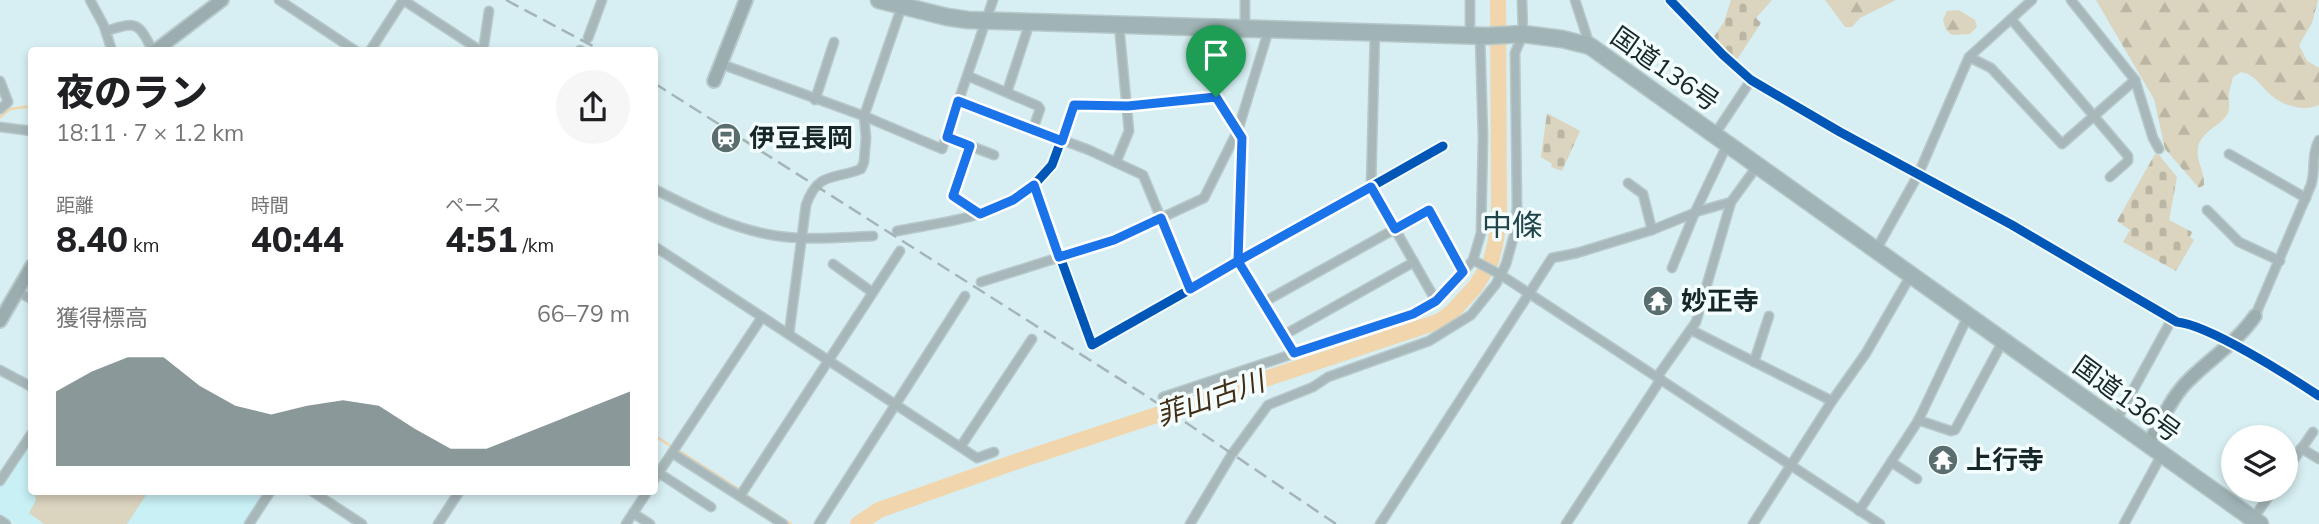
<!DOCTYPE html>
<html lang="ja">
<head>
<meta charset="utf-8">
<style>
  body { margin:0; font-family:Mulish,"Noto Sans JP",sans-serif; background:#f6f6f6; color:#202124; height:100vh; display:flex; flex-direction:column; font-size:26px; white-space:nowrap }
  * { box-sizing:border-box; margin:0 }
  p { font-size:23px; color:#757577 }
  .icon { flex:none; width:38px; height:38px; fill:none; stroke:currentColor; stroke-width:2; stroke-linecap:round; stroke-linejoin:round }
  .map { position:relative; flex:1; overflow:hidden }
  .side { position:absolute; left:28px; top:47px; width:630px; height:448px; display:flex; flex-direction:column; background:#fff; border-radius:7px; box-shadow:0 4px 10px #0003 }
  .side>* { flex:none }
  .buttons { position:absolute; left:2221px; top:425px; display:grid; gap:14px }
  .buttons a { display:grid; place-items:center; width:77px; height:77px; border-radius:50%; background:#fff; box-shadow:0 4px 10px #0003; font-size:35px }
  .pin { position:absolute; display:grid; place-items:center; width:60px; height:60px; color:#fff; margin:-72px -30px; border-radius:50% 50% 50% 0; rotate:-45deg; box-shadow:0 0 7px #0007 }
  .pin .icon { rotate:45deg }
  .round { display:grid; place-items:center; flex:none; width:74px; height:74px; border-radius:37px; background:#f6f6f6 }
  .head { display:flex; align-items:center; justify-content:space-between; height:119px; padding:0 28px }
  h1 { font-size:38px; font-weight:800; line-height:52px }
  .figures { display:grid; grid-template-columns:repeat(3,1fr); gap:10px; height:119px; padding:7px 28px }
  .figures div { display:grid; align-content:center }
  .figures b { font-size:35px; font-weight:800 }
  .figures small { font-size:19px; font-weight:400 }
  .figures p { font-size:19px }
  .chart { height:196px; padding:14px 28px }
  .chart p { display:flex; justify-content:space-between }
  .chart svg { width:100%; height:126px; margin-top:7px; fill:#5a6d6f; opacity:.7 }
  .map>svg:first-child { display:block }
  .built { fill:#c8f0f5 }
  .forest { fill:url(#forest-firs) }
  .cemetery { fill:url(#cemetery-stones) }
  .park { fill:#dbd4bf }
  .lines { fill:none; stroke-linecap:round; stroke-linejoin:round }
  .stream { stroke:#f0d5ad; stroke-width:2.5 }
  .river { stroke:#f0d5ad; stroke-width:16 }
  .street-casing { stroke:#b7c9cb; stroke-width:11 }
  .secondary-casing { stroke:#b7c9cb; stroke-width:16 }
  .highway-casing { stroke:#b7c9cb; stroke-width:19 }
  .street { stroke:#a8b8ba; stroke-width:8 }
  .secondary { stroke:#9cadaf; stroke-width:12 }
  .highway { stroke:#a0b4b6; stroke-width:16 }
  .rail { stroke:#a5b4b6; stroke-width:2.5; stroke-dasharray:14 7; stroke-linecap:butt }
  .cycleway-casing { stroke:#f4fdfe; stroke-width:13 }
  .cycleway { stroke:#0057b8; stroke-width:9 }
  .route-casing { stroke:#fff; stroke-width:14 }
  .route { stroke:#1a73e8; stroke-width:9 }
  .labels { text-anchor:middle; stroke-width:7; stroke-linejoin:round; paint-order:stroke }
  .street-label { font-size:26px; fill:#172729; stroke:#f4fdfe }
  .poi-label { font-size:26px; font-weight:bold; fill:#172729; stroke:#f4fdfe; text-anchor:start }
  .water-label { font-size:28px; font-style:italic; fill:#422e14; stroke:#f4fdfe }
  .quarter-label { font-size:30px; fill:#1f454b; stroke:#f4fdfe }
</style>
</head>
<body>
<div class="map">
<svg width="2319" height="524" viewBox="0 0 2319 524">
  <defs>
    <pattern id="forest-firs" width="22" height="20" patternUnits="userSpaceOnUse" patternTransform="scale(1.75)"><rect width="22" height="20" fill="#dbd4bf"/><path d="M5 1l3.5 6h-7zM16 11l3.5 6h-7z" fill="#bbb6a4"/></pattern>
    <pattern id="cemetery-stones" width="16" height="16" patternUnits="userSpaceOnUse" patternTransform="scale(1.75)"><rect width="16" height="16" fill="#dbd4bf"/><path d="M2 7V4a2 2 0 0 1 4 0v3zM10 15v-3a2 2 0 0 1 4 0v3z" fill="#bbb6a4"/></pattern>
  </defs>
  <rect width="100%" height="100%" fill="#d7eff2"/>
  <polygon class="built" points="31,439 32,492 267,492 246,524 17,524 0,514 0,486"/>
  <g class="forest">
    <polygon points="1825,0 1896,0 1860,18 1852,27 1845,27"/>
    <path d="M 2096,0 L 2318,0 L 2312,23 L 2299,45 L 2307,61 L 2319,68 L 2319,105 C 2305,112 2284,106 2272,96 C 2261,87 2256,75 2241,72 L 2233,77 C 2232,82 2230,88 2229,93 C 2228,101 2231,107 2227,115 C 2221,125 2202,131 2198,147 C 2195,159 2205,172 2204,185 L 2199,188 L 2165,149 L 2154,99 Z"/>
    <polygon points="1959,10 1975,20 1977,27 1970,34 1952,35 1946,30 1943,20 1947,11"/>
  </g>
  <g class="cemetery">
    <polygon points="1731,0 1772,0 1756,18 1761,23 1736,61 1713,38 1724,22"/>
    <polygon points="1547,113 1580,131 1562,171 1551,167 1552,164 1541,157"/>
    <polygon points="2155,154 2159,155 2177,177 2169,220 2192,232 2190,237 2194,240 2176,271 2123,242 2130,230 2117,221"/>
  </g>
  <polygon class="park" points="34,492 148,492 127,524 44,524 29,513 36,500"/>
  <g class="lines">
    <g class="stream">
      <polyline points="0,117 10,109 32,106"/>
      <polyline points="654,435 672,447"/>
      <polyline points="678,450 740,490"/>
      <polyline points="745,494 791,524"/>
    </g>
    <polyline class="river" points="858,524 879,510 1015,462 1440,321 1453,311 1476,286 1491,261 1495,245 1499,220 1498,0"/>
    <g class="street-casing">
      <g id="street">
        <polyline points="90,0 104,26 112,51"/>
        <polyline points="279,0 356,51"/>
        <polyline points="1245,0 1245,28"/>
        <polyline points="1575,0 1590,46"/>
        <path d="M 1670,0 L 1723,55 L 1751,80 L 1840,132 L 2012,225 L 2177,322 C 2209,325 2289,376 2319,396"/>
        <polyline points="2071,0 2135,80 2153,138 2159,149"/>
        <polyline points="2011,19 2128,156 2128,161 2110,177"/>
        <path d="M 106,31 C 137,21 138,22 153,51"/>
        <polyline points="1375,31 1371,187 1436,301"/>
        <polyline points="1470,35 1470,0"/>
        <polyline points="588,38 602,0"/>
        <polyline points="370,51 403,0 481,51"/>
        <polyline points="483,51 489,11"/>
        <polyline points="580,51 580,50"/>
        <polyline points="1969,57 1991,68 2062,144 2135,80"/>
        <polyline points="721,64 864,116 942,149 993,0"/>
        <polyline points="968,76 1038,106 1040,109 1033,129"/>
        <polyline points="0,81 8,102 0,109"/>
        <polyline points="1007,92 1030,22"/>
        <polyline points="815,100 834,42"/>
        <polyline points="958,101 1089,150 1143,175 1190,289"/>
        <polyline points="0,127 32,131"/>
        <polyline points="1715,134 1751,80"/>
        <polyline points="947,137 994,155"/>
        <polyline points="970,146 953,196 980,214"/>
        <polyline points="2229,154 2306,198"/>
        <polyline points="1116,162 1129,131 1119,25"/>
        <polyline points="1628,183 1643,194 1652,230"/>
        <path d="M 654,189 C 701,213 748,237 802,238 C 825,239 849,237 873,236"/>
        <polyline points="2207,210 2239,242 2280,261"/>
        <path d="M 897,231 C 943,222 997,218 1034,185"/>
        <polyline points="654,246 977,458 994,452"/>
        <polyline points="1876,250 1918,175 1969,57 2032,0"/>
        <polyline points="1473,260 1501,275 1611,347 1880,524"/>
        <polyline points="833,264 872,292"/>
        <polyline points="1672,268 1695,212 1728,143"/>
        <polyline points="981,282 1114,240 1204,198 1238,130 1269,29"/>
        <polyline points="17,292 32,299"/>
        <polyline points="1264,302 1429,210 1463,272"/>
        <path d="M 2255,316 L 2311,185 C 2316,169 2311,155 2319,140"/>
        <polyline points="1691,330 1832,401"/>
        <path d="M 789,334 L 806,205 C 818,171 834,180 861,169 L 864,162 L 866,138 L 864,116 L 903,3"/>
        <polyline points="1284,335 1414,262"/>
        <path d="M 1294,353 L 1238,262 L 1242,138 L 1216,97 L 1128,106 L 1074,105 L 1052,165 L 1034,185 L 1092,345 C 1209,279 1326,213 1443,146"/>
        <polyline points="1754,362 1769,316"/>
        <polyline points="0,370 32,387"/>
        <polyline points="1657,377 1696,322 1731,202"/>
        <polyline points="1163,397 1413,314 1436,301 1463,272 1473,260 1481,233 1483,137 1480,36"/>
        <polyline points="1918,420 1951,431 1955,430 2003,341"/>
        <polyline points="2116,421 2172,319"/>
        <polyline points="961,446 1032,339"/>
        <polyline points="2301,448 2319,459"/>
        <polyline points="672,453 783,524"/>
        <polyline points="1891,462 1917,479"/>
        <polyline points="2286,471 2313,432"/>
        <polyline points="659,473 711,507"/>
        <polyline points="654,480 762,317"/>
        <polyline points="0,481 32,433"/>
        <polyline points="313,492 362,524"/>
        <polyline points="740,496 900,251"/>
        <polyline points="1859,511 1918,421 1968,316"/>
        <polyline points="633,513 650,524"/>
        <polyline points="2253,519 2273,490"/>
        <polyline points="0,520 6,524"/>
        <polyline points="249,524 270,492"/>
        <polyline points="438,524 459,492"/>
        <polyline points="626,524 647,492"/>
        <polyline points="819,524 965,296"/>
        <polyline points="1190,524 1232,454 1268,405 1313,387 1328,377 1429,341 1471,315 1496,284 1506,264 1515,232 1517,206 1515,53 1523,34 1522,0"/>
        <polyline points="1380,524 1552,258 1577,253 1652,230 1699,211 1731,202 1758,165"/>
        <polyline points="1566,524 1661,379"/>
        <polyline points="1753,524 1832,401 1866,353 1911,275"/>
        <polyline points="2124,524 2162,454"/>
      </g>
    </g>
    <g class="secondary-casing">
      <g id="secondary">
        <polyline points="155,51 222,0"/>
        <polyline points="714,81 746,0"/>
        <polyline points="0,321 32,266"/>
        <path d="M 2148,444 C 2161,423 2171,397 2189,380 C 2211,358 2237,342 2255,316"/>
      </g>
    </g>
    <g class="highway-casing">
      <polyline id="highway" points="879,0 947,17 968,20 1487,36 1523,34 1562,39 1590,46 2260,524"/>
    </g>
    <use href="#street" class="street"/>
    <use href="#secondary" class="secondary"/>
    <use href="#highway" class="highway"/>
    <g class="rail">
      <polyline points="506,0 602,51"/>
      <polyline points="654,83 1148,397 1336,524"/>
    </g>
    <g class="cycleway-casing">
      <g id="cycleway">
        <path d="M 1670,0 L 1723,55 L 1751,80 L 1840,132 L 2012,225 L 2177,322 C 2209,325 2289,376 2319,396"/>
        <path d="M 1294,353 L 1238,262 L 1242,138 L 1216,97 L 1128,106 L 1074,105 L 1052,165 L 1034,185 L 1092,345 C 1209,279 1326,213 1443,146"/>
      </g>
    </g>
    <use href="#cycleway" class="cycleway"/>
  </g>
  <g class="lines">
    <g class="route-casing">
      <polyline id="route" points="1216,97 1128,106 1074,105 1062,141 958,101 947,137 970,146 953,196 980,214 1013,200 1034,185 1059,257 1114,240 1161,218 1190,289 1238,261 1294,353 1413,314 1436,301 1463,272 1429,210 1395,229 1371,187 1238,261 1242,138 1216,97"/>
    </g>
    <use href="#route" class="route"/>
  </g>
  <defs>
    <g id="station-disc" transform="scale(1.575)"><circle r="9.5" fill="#5a6d6f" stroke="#f4fdfe"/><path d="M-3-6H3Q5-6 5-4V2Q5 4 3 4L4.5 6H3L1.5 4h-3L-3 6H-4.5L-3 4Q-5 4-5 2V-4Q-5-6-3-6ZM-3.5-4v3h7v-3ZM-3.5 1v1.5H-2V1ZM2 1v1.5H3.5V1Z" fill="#fff"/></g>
    <g id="temple-disc" transform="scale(1.575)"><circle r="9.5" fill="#5a6d6f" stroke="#f4fdfe"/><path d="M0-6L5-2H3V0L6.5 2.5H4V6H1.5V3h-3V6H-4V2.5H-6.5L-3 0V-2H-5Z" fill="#fff"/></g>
  </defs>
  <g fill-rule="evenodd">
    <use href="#station-disc" x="726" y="138"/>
    <use href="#temple-disc" x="1658" y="301"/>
    <use href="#temple-disc" x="1943" y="460"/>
  </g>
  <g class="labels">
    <g class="street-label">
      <text transform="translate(1665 69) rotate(35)" y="9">国道136号</text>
      <text transform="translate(2127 399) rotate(36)" y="9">国道136号</text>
    </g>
    <g class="poi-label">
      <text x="749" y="147">伊豆長岡</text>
      <text x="1681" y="310">妙正寺</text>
      <text x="1966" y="469">上行寺</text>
    </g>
    <g class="water-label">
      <text transform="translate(1210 398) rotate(-19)" y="10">菲山古川</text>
    </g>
    <g class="quarter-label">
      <text x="1512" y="236">中條</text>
    </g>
  </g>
</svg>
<div class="buttons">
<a><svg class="icon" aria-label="layers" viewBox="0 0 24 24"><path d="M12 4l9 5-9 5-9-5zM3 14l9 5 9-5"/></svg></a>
</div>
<div class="pin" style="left:1216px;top:97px;background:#1e9e55"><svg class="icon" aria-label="arrive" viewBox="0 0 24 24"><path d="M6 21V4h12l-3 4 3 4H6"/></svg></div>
<section class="side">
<div class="head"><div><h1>夜のラン</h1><p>18:11 · 7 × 1.2 km</p></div><a class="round"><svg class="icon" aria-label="share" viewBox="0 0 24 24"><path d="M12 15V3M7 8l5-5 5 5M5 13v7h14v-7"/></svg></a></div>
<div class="figures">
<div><p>距離</p><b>8.40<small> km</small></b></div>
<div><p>時間</p><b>40:44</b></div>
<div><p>ペース</p><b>4:51<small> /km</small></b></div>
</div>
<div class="chart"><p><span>獲得標高</span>66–79 m</p>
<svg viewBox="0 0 160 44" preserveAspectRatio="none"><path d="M0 44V18L10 11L20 6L30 6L40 16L50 23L60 26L70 23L80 21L90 23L100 31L110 38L120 38L130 33L140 28L150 23L160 18V44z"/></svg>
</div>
</section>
</div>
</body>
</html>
